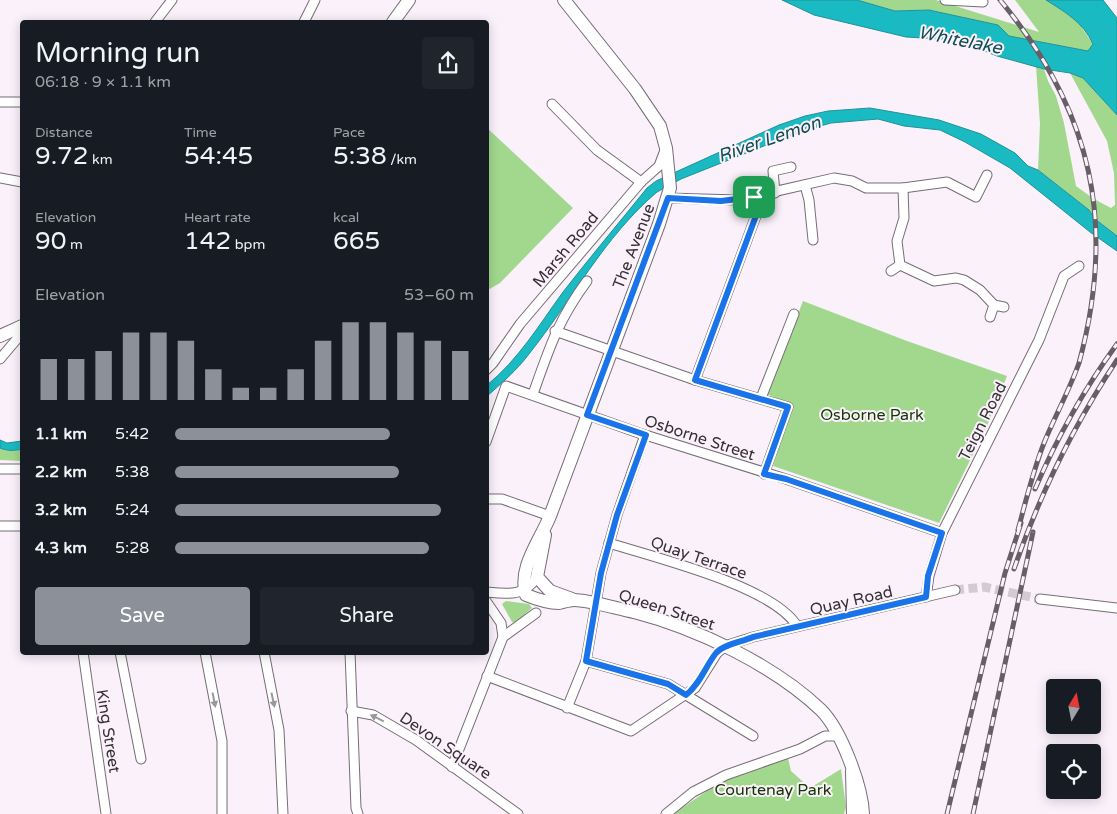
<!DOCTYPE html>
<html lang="en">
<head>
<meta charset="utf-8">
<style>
  body { margin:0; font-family:"Varela Round",sans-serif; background:#20242c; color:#f1f3f6; height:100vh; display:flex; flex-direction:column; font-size:19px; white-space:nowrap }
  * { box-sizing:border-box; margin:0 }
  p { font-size:16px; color:#9ea1a6 }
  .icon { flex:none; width:28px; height:28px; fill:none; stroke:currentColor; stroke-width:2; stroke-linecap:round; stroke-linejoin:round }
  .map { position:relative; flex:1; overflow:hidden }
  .drawer { position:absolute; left:20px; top:20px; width:469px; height:635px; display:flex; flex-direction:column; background:#171b24; border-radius:5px; box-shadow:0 2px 12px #0003 }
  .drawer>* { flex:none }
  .needle { width:32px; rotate:10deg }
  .controls { position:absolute; left:1046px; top:679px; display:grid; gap:10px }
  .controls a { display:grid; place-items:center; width:55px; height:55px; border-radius:5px; background:#171b24; box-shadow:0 2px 12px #0003; font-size:25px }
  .pin { position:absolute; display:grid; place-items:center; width:42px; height:42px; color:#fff; margin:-21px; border-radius:10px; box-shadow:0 2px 8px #0006 }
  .round { display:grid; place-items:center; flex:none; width:52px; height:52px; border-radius:5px; background:#20242c }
  .headline { display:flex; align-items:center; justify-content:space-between; height:85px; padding:0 15px }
  h1 { font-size:28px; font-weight:600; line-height:38px }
  .stats { display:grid; grid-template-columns:repeat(3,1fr); gap:8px; height:85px; padding:5px 15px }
  .stats div { display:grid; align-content:center }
  .stats b { font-size:25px; font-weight:600 }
  .stats small { font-size:14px; font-weight:400 }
  .stats p { font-size:14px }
  .chart { height:140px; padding:10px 15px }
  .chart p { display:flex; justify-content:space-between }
  .chart svg { width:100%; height:90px; margin-top:5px; stroke:#8c9099; stroke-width:6 }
  .action { display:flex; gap:10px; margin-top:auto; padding:10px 15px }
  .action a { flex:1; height:58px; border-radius:5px; background:#8c9099; color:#fff; font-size:20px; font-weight:600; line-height:58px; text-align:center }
  .action a+a { background:#20242c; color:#f1f3f6 }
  ul { padding:0 15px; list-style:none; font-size:16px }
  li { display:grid; grid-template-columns:80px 60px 1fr; align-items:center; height:38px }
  li i { height:12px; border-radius:6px; background:#8c9099 }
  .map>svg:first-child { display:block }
  .green { fill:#a2d88e }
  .water { fill:#1abac3; stroke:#229198 }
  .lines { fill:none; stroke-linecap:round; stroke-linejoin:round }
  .street-tunnel { stroke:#d3cad3; stroke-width:9; stroke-dasharray:9 4.5; stroke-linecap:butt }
  .street-casing { stroke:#766d76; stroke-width:11 }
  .secondary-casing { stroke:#766d76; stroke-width:14 }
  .street { stroke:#fff; stroke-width:9 }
  .secondary { stroke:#fff; stroke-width:12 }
  .rail-casing { stroke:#656065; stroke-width:5 }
  .rail { stroke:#fbf1fb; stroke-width:3; stroke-dasharray:9; stroke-linecap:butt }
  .oneway { fill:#9a989a }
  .route-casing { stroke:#fff; stroke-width:10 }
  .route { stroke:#1a73e8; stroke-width:6 }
  .labels { text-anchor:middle; stroke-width:4; stroke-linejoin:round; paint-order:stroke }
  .street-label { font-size:16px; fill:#343034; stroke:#fbf1fb }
  .park-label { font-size:16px; fill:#123601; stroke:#fbf1fb }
  .water-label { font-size:18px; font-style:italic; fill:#114e52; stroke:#fbf1fb }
</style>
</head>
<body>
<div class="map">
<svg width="1117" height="814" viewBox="0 0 1117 814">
  <rect width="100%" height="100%" fill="#fbf1fb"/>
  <g class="green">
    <polygon points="857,0 936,0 1039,32 1015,0 1046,0 1076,19 1093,44 1088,51 1009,36 998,25 929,10 895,11"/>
    <polygon points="1036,66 1044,69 1048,81 1056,96 1064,123 1076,186 1094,199 1111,208 1115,205 1114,173 1107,141 1070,73 1083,78 1117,115 1117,236 1095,219 1089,210 1038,170 1040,124"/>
    <polygon points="486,127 573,208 500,283 486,291"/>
    <polygon points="803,301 907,341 1007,376 987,426 939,523 773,466 792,406 767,394"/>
    <polygon points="0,448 15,451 22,449 22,461 0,460"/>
    <polygon points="506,601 529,604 532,608 515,623 512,622 502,604"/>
    <polygon points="788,758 791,771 810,788 841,769 846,807 844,814 673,814 723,780"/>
  </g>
  <g class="water">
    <path d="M 782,0 L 857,0 L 895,11 L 929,10 L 998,25 L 1009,36 L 1088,51 L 1093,44 C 1083,22 1065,12 1046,0 L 1103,0 L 1117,18 L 1117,115 L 1083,78 L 1070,73 L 1044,69 L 997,56 L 957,40 L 906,37 L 814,15 Z"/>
    <path d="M 870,108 L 939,120 L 981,134 L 1015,153 L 1028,166 L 1038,170 L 1089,210 L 1095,219 L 1117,236 L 1117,251 L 1090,232 L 1010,168 L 965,142 L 940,130 L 904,126 L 878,119 L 831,123 L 799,132 L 681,179 L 657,192 C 604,237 572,300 529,354 C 517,370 502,383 486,397 L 486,386 C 519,359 539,325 563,292 C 590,257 619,223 647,188 L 656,181 L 779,125 L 805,116 L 828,111 Z"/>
    <path d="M 0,440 L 7,443 L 22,441 L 22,449 C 15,451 7,451 0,448 Z"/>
  </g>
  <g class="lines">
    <polyline class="street-tunnel" points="955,590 984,587 1040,599"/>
    <g class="street-casing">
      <g id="street">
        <polyline points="945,0 983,2"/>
        <polyline points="155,22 172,0"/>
        <polyline points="304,22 315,0"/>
        <polyline points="0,102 22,102"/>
        <polyline points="552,104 597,150 641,182"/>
        <polyline points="0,178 22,182"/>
        <polyline points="805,185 809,200 813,240"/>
        <polyline points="903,188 904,218 897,241 900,265 934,281 956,278 964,280 980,290 994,305"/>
        <polyline points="775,193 773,171 791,167"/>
        <polyline points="668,198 738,200 834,178 852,181 866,188 903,188 947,182 976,197 987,175"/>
        <polyline points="891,271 900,265"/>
        <polyline points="990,317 994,305 1004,307"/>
        <polyline points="555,331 695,380 788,407 764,474"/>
        <polyline points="0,359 22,333"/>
        <polyline points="486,370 493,363 520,324 641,182 659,166 665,150"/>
        <polyline points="695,380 757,213 754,197"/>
        <path d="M 533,394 C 549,349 558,320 587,281"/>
        <polyline points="761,398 794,314"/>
        <polyline points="486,442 506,386 639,433 786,479 942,533"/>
        <polyline points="0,469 22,469"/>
        <polyline points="486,499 502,499 550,516"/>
        <polyline points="0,526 22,526"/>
        <path d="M 609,543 C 656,558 773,586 797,626"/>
        <path d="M 486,592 C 507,594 525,597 537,577"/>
        <polyline points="926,597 929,576 942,533 1039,340 1064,276 1079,266"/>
        <polyline points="1040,599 1117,608"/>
        <polyline points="486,601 501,623 503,637"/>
        <polyline points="83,652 106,814"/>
        <polyline points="120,652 141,759"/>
        <polyline points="205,652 222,741 222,814"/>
        <polyline points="264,652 279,730 283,814"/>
        <polyline points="350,652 356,808 358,814"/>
        <polyline points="586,661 668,684 753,736"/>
        <polyline points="487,676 631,731 695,688 717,653 725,646 753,637 955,590"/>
        <polyline points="567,708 586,661 601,573 617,515 645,435"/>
        <polyline points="351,711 373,715 416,740 518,814"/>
        <polyline points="452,767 503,637 536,613"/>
        <polyline points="666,814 693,792 726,775 800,749 825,736 838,736"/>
      </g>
    </g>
    <g class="secondary-casing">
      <g id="secondary">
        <path d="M 564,0 L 635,89 L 660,126 L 666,148 L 670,188 L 659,224 L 550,516 C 540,541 518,567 526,595 C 536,599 549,603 559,603 C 564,602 569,600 574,600 C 589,600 618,609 634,612 C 696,628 774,665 821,710 C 841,730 862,786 863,814"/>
        <polyline points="393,22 409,0"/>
        <polyline points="0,336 22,326"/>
        <polyline points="545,535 537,577 550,591 572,599"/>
        <polyline points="852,771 853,814"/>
      </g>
    </g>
    <use href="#street" class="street"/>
    <use href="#secondary" class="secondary"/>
    <g class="rail-casing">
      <g id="rail">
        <path d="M 1000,0 C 1092,111 1117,223 1079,363 C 1069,391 1055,416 1044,443 C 1033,471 1026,500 1018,530"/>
        <path d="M 1035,489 C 1057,438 1084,389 1117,344"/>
        <path d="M 1014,569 C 1039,496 1074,425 1117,360"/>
        <polyline points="947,814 1005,573 1021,523"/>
        <polyline points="973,814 1033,532"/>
      </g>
    </g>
    <use href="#rail" class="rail"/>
  </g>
  <defs><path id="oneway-solid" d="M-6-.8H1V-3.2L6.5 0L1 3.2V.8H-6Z" transform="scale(1.25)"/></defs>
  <g class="oneway">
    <use href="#oneway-solid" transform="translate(214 700) rotate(79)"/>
    <use href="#oneway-solid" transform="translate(273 700) rotate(78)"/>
    <use href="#oneway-solid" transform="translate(377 718) rotate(-154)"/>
  </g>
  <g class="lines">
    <g class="route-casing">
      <path id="route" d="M 754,197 L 757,213 L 695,380 L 788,407 L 764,474 L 786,479 L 942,533 L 928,576 L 926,597 L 753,637 C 742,642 724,644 716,653 C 705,667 700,684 686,695 L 668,684 L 586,661 L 601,573 L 617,515 L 646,435 L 587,415 L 668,198 L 721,201 Z"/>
    </g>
    <use href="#route" class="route"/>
  </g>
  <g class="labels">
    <g class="street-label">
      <text transform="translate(633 246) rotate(-69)" y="6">The Avenue</text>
      <text transform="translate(565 249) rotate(-50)" y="6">Marsh Road</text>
      <text transform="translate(982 421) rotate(-63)" y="6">Teign Road</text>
      <text transform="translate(700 437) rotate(18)" y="6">Osborne Street</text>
      <text transform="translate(699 557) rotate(19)" y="6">Quay Terrace</text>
      <text transform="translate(851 600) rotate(-13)" y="6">Quay Road</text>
      <text transform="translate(667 609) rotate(18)" y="6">Queen Street</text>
      <text transform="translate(109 731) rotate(81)" y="6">King Street</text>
      <text transform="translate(446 745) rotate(34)" y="6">Devon Square</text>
    </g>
    <g class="park-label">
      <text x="872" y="420">Osborne Park</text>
      <text x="773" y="795">Courtenay Park</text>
    </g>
    <g class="water-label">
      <text transform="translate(960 40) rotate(11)" y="6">Whitelake</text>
      <text transform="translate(769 139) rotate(-19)" y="6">River Lemon</text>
    </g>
  </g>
</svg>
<div class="controls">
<a><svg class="needle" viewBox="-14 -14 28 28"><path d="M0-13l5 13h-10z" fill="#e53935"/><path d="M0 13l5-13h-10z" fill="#9ea1a6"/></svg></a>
<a><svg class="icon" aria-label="locate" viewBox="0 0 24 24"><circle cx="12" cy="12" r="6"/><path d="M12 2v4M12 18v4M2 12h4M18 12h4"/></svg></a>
</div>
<div class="pin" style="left:754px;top:197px;background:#1e9e55"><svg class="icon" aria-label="arrive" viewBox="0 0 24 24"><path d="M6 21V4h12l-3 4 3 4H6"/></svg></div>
<section class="drawer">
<div class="headline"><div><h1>Morning run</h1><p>06:18 · 9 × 1.1 km</p></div><a class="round"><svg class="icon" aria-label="share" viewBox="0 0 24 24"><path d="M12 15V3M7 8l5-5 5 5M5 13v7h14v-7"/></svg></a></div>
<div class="stats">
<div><p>Distance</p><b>9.72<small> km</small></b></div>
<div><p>Time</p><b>54:45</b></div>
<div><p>Pace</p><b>5:38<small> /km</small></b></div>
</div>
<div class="stats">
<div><p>Elevation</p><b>90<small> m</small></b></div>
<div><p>Heart rate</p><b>142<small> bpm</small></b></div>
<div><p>kcal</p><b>665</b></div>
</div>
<div class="chart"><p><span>Elevation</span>53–60 m</p>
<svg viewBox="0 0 160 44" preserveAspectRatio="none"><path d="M5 44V24M15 44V24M25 44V20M35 44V11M45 44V11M55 44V15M65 44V29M75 44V38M85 44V38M95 44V29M105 44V15M115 44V6M125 44V6M135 44V11M145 44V15M155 44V20"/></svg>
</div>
<ul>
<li><b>1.1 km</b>5:42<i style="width:72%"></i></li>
<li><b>2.2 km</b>5:38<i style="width:75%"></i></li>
<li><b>3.2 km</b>5:24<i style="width:89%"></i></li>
<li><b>4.3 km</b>5:28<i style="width:85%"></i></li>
</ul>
<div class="action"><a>Save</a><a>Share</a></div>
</section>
</div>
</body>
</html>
